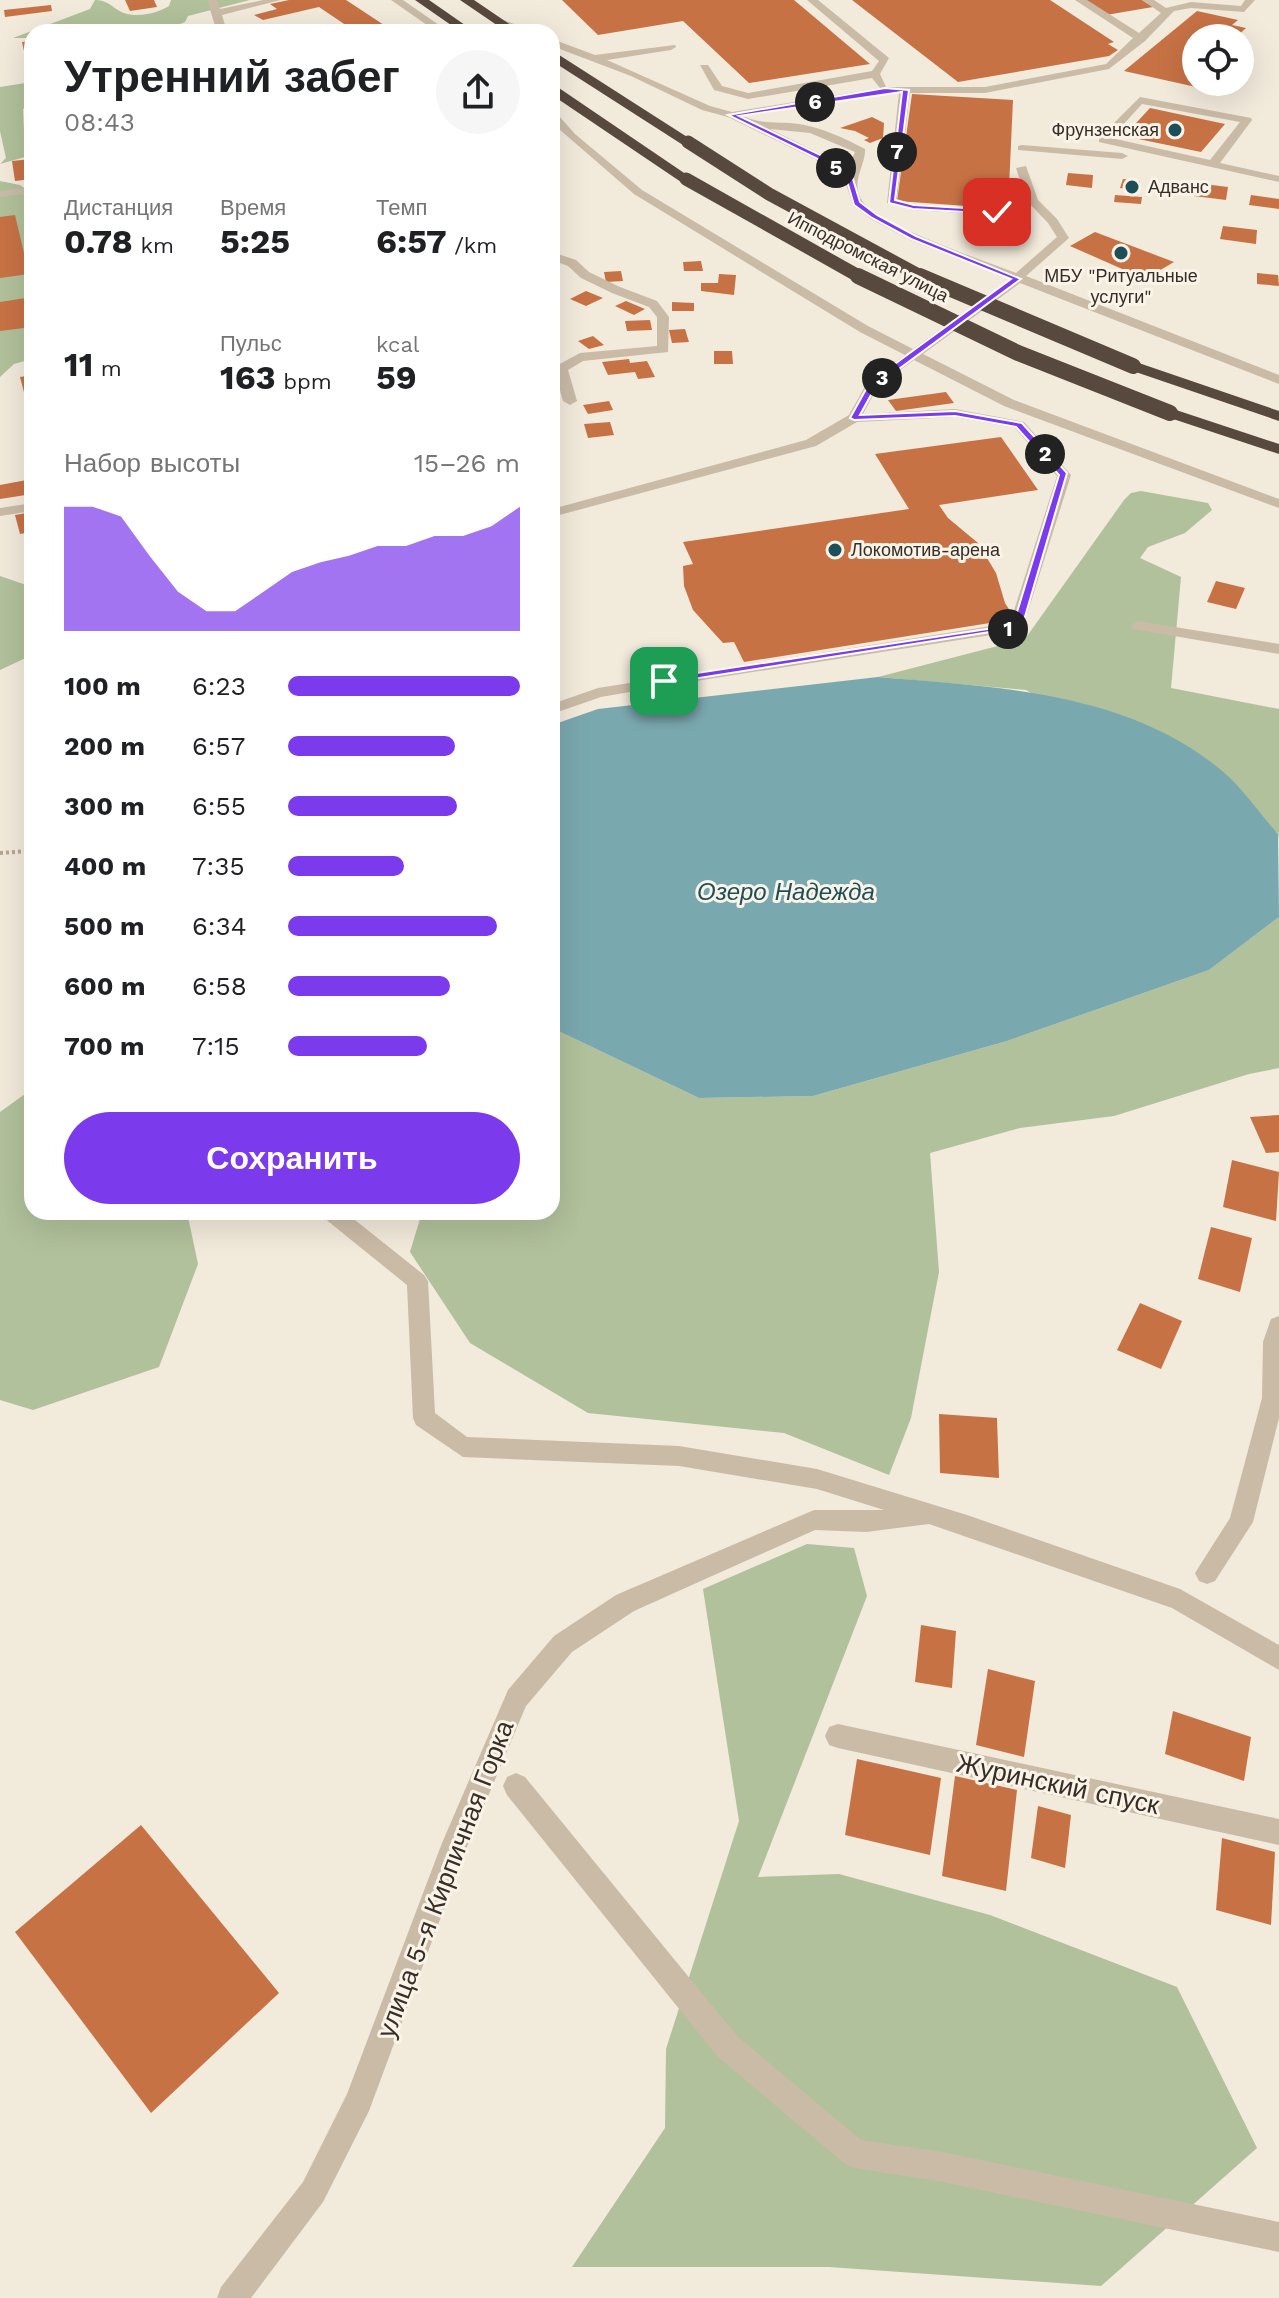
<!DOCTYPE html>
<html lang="ru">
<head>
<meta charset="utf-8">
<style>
  body { margin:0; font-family:"Work Sans",sans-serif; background:#f6f6f6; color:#202124; height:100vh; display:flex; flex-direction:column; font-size:30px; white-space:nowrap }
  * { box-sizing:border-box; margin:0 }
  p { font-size:26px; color:#757577 }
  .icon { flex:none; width:44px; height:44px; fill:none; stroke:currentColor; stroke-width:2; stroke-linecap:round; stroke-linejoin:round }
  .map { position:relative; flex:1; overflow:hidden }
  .details { position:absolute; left:24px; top:24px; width:536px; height:1196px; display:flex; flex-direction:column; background:#fff; border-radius:24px; box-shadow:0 8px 32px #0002 }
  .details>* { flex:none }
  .controls { position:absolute; left:1182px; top:24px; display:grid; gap:16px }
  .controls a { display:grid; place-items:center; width:72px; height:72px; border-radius:50%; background:#fff; box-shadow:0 8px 32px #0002; font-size:40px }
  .pin { position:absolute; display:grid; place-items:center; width:68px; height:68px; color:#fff; margin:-34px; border-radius:16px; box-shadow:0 4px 12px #0006 }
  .km { position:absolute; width:40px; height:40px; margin:-20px; border-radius:50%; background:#222; color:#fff; font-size:22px; line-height:40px; text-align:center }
  .round { display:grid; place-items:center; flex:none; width:84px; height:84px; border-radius:42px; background:#f6f6f6 }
  .summary { display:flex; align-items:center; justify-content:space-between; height:136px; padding:0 40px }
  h1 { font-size:44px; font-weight:700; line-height:60px }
  .figures { display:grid; grid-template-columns:repeat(3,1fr); gap:12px; height:136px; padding:8px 40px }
  .figures div { display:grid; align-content:center }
  .figures b { font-size:34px; font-weight:700 }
  .figures small { font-size:22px; font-weight:400 }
  .figures p { font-size:22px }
  .chart { height:224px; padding:16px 40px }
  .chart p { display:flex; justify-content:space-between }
  .chart svg { width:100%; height:144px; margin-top:8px; fill:#7c3aed; opacity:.7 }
  .action { display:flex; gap:16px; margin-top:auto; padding:16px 40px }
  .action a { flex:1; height:92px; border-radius:48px; background:#7c3aed; color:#fff; font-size:32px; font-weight:700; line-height:92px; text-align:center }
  ul { padding:0 40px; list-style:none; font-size:26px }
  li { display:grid; grid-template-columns:128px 96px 1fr; align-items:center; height:60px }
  li i { height:20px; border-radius:10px; background:#7c3aed }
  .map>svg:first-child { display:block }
  .green { fill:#b1c19b }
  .water { fill:#7aa8af }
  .building { fill:#c77245 }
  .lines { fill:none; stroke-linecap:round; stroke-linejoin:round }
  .path { stroke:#b6a591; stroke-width:4; stroke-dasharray:3 3; stroke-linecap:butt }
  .minor { fill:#cabba7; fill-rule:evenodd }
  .highway { fill:#58493f; fill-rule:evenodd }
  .highway-bridge-far1 { stroke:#58493f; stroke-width:13 }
  .highway-bridge { stroke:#58493f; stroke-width:16 }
  .route { fill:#7c3aed; stroke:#fff; stroke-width:2 }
  .poi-dot { fill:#1d4f59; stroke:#faf3e8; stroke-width:3 }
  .labels { text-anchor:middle; stroke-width:6; stroke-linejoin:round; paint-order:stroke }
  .far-poi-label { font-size:18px; fill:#372e28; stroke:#faf3e8; text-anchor:start }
  .far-street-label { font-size:18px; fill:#372e28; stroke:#faf3e8 }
  .water-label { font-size:24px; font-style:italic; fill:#1d4f59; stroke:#faf3e8 }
  .near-street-label { font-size:26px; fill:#372e28; stroke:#faf3e8 }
</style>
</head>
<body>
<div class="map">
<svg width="1279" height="2298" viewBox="0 0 1279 2298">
  <rect width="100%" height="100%" fill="#f2eadb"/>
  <g class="green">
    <path d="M 95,0 C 109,0 113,9 124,13 C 138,18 158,13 169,6 L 171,0 L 250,0 L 188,16 L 185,22 L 161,32 L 32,32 L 32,38 L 13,38 L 90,9 Z"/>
    <polygon points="32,82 32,105 23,109 24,130 32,130 32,155 0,164 6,158 0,131 0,87"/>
    <polygon points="0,181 20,185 32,193 32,359 14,364 0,377"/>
    <polygon points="1141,491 1208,503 1212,510 1185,533 1148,547 1140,558 1181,577 1171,688 1279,709 1279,839 1278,833 1026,690 878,677 1025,639 1124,500 1131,493"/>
    <polygon points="0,576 32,587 32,655 0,670"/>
    <polygon points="1279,917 1279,1068 1249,1074 1114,1116 1020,1128 930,1153 939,1272 911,1418 889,1475 784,1433 588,1413 470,1343 410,1252 422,1212 552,1212 552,1028 699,1098 813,1096 1007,1041 1209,970"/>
    <polygon points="32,1089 32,1212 187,1212 198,1264 159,1367 33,1410 0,1400 0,1112"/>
    <polygon points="807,1544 854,1548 867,1596 758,1877 839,1874 990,1915 1177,1987 1257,2148 1101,2286 829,2267 572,2267 665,2128 666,2049 739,1821 703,1589"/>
  </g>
  <path class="water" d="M 878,677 C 994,687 1126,691 1221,770 C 1242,787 1259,813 1278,834 L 1279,917 L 1209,970 L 1007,1041 L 813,1096 L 699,1098 L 552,1028 L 552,725 L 598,709 Z"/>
  <g class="building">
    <polygon points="125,0 154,0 157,7 130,11"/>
    <polygon points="289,0 346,0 384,25 356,32 319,7 263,20 254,15 277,9 270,4"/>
    <polygon points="562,0 794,0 870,64 749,83 683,21 598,35"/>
    <polygon points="852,0 1050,0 1114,42 1108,44 1118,50 1109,56 958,82"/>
    <polygon points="1085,0 1142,0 1153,7 1106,15"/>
    <polygon points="51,5 52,11 5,17 4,10"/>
    <polygon points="1197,11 1238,20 1232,25 1246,28 1235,38 1196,38 1196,72 1191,76 1196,77 1196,82 1202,82 1196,87 1124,71"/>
    <polygon points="32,41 32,73 29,74 22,42"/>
    <polygon points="912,94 1013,100 1008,209 897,201"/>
    <polygon points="1150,108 1225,124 1201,152 1124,136"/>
    <polygon points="872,117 884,123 883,138 870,143 864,140 869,138 855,131 840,128"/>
    <polygon points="32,159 32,179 15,181 12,161"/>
    <polygon points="1068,173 1093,175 1092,188 1066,185"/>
    <polygon points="1123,179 1140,181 1138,190 1120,188"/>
    <polygon points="1196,183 1228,187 1226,200 1194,196"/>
    <polygon points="1115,195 1142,197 1141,204 1114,202"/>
    <polygon points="1251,195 1279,199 1279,209 1249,205"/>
    <polygon points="15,215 29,274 0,278 0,217"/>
    <polygon points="1223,226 1257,230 1256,244 1220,239"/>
    <polygon points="1095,232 1174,262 1145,279 1070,246"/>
    <polygon points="701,261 703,271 684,271 683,262"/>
    <polygon points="621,271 623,281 606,282 604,272"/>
    <polygon points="1257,273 1278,275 1279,286 1257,284"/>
    <polygon points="719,274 736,275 734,295 701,291 701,283 718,283"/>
    <polygon points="586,291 603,298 586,306 570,299"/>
    <polygon points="32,297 32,327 0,331 0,302"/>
    <polygon points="626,301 645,309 634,315 615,306"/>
    <polygon points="672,302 694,303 694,311 672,311"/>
    <polygon points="650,320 652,330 627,331 625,321"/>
    <polygon points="685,329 689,342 672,343 669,330"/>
    <polygon points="593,336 604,345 589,349 578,341"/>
    <polygon points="714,351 732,351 733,364 714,364"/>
    <polygon points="629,359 630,363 647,361 655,377 638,379 635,372 608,375 602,362"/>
    <polygon points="32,375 32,418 31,419 20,377"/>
    <polygon points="946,392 954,403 896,411 888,400"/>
    <polygon points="609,401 613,410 588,414 583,405"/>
    <polygon points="610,422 614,435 588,438 584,424"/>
    <polygon points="1001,437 1038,490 939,505 948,518 978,543 996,573 1005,603 1015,619 744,662 734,642 723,643 693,610 684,586 683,566 693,564 683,542 909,509 875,454"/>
    <polygon points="32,479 32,494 0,499 0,485"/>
    <polygon points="32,512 32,532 20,534 15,515"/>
    <polygon points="1216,581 1245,588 1236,609 1207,602"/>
    <polygon points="1279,1115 1279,1152 1266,1153 1250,1117"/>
    <polygon points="1232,1160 1279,1172 1276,1221 1223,1207"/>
    <polygon points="1211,1227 1252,1238 1240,1292 1198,1279"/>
    <polygon points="1140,1303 1182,1321 1161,1369 1117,1350"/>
    <polygon points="939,1414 997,1418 999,1478 940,1473"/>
    <polygon points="921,1625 956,1631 952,1688 915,1682"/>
    <polygon points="988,1669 1035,1681 1024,1757 976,1745"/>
    <polygon points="1173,1711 1251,1737 1244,1781 1165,1754"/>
    <polygon points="857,1759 941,1778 930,1855 845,1835"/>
    <polygon points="955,1776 1017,1790 1006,1891 942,1876"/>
    <polygon points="1038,1806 1071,1815 1065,1868 1031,1858"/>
    <polygon points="141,1825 279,1993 151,2113 15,1932"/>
    <polygon points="1222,1838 1275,1852 1271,1925 1216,1910"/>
  </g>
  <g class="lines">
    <polyline class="path" points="0,853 30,851"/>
    <g class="minor">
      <polygon points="207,0 217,0 220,9 263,0 281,0 222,15 227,32 217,32"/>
      <polygon points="391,0 403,0 449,32 437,32"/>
      <path d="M 807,0 L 818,0 L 889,58 L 880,74 L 886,87 L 985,87 L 1106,64 L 1133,38 L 1075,0 L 1087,0 L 1139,33 L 1161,13 L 1142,0 L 1154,0 L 1166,8 L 1191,2 L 1241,6 L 1245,0 L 1255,0 L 1244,12 L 1191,8 L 1174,11 L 1145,41 L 1109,69 L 985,93 L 910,93 L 897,199 L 913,204 L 1001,210 L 1001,214 L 997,215 L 913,210 L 887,203 L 899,93 L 743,116 C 762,125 779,121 799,124 C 823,128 844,138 865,149 C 866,166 849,182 863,202 C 879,225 985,261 1016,273 L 1057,237 L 1048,223 L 1027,201 L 1016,168 L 1026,166 L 1038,200 L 1057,219 L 1069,238 L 1026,276 L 1279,375 L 1279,384 L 1020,283 L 923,354 L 1014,400 L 1279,499 L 1279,508 L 1004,406 L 914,360 L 878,386 L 863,414 L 955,409 L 1024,422 L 1071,475 L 1022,630 L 664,686 L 601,697 L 552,714 L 552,704 L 598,688 L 1010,623 L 1057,476 L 1015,428 L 955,417 L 857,422 L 816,446 L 552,517 L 552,509 L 806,440 L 849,415 L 868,381 L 905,355 L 860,332 L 634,194 L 552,123 L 552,108 L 575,134 L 642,190 L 868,326 L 913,349 L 1010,279 L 910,240 L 871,219 L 853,205 L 845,181 L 825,164 L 728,117 L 702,110 L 631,76 L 552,46 L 552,39 L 595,55 L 675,45 L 676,47 L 671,50 L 607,60 L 710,106 L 732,112 L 880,88 L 872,78 L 748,99 L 714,90 L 700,65 L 708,65 L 722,86 L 748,93 L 872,71 L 879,61 ZM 770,129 L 810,133 L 855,152 L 847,172 L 833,160 Z"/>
      <polygon points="498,18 530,30 531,32 517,32 494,23"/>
      <polygon points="393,29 416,32 388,32"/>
      <path d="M 1140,97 L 1251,118 L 1252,120 L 1220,163 L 1279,176 L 1279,182 L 1099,142 L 1099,138 ZM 1142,104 L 1240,122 L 1210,160 L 1111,138 Z"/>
      <polygon points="1022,145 1122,153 1128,156 1122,159 1018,150 1018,146"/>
      <polygon points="32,187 32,193 0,197 0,191"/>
      <polygon points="552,252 576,260 589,272 620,287 657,301 669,317 668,352 583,361 568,370 577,401 570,405 563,401 554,369 556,366 580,353 657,346 657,317 649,307 612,293 581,278 568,266 552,260"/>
      <polygon points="32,503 32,511 0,516 0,508"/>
      <polygon points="1138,621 1279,644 1279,654 1133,629 1130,626"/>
      <polygon points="321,1212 345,1212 424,1275 428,1281 435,1413 467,1437 679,1446 817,1469 967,1515 1180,1589 1279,1645 1279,1670 1172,1608 929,1524 866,1532 815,1530 634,1611 572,1652 526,1706 468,1844 369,2111 323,2202 251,2298 217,2298 221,2287 303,2182 347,2094 442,1843 508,1690 554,1636 616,1595 814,1510 884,1510 817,1489 679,1466 463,1457 416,1425 413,1418 407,1285 324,1218"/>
      <polygon points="1279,1316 1279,1418 1253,1522 1215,1581 1207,1584 1199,1581 1195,1573 1230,1518 1262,1398 1263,1342 1271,1319"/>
      <polygon points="838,1724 1279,1819 1279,1845 838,1748 829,1745 825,1736 829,1727"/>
      <polygon points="516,1773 525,1777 737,2036 861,2140 943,2152 1279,2222 1279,2252 943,2182 855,2168 845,2164 717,2056 507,1795 503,1786 507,1777"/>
    </g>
    <g class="highway">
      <polygon points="415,0 429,0 475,32 461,32"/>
      <polygon points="460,0 474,0 521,32 507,32"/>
      <polygon points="552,52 556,53 695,142 683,145 552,61"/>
      <polygon points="552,85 556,86 693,179 681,182 552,95"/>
      <polygon points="1133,361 1279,411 1279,421 1127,369 1125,366"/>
      <polygon points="1170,408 1279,444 1279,454 1164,416 1164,410"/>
    </g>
    <g class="highway-bridge-far1">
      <polyline points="688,142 769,194 924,278"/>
      <polyline points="686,179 862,278"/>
    </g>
    <g class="highway-bridge">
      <polyline points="858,276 1018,353 1170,413"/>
      <polyline points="920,276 1133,366"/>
    </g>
  </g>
  <polygon class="route" points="885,88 909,90 895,200 914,205 997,210 999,214 913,209 889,203 902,92 739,116 831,160 853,179 860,202 877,215 916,236 1021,279 876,386 860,415 955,411 1022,423 1067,473 1022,627 661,684 661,679 664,678 1013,625 1059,475 1016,427 955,416 854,420 850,418 870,382 1011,279 911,239 872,218 854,205 847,181 826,163 728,115"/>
  <g class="poi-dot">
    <circle cx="1175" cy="130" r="8"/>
    <circle cx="1132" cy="187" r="8"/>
    <circle cx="1121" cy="253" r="8"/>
    <circle cx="835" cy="550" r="8"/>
  </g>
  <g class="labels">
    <g class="far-poi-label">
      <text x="1159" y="136" text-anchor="end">Фрунзенская</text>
      <text x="1148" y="193">Адванс</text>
      <text x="1121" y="282" text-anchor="middle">МБУ "Ритуальные<tspan x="1121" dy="21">услуги"</tspan></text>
      <text x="851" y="556">Локомотив-арена</text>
    </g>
    <g class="far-street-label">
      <text transform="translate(868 257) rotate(27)" y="6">Ипподромская улица</text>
    </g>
    <g class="water-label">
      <text x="786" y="900">Озеро Надежда</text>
    </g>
    <g class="near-street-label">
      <text transform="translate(1058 1784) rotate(12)" y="9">Журинский спуск</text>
      <text transform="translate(445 1879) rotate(-69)" y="9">улица 5-я Кирпичная Горка</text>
    </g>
  </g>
</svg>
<div class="controls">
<a><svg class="icon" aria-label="locate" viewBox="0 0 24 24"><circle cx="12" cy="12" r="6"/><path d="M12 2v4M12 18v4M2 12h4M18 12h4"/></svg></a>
</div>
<div class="pin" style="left:664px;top:681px;background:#1e9e55"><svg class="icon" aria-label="arrive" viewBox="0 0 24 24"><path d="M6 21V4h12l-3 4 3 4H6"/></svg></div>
<div class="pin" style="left:997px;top:212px;background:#d93025"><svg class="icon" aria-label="check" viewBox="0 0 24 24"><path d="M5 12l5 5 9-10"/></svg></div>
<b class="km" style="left:1008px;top:629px">1</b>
<b class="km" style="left:1045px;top:454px">2</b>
<b class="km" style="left:882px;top:378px">3</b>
<b class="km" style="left:836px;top:168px">5</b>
<b class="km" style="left:815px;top:102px">6</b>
<b class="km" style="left:897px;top:152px">7</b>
<section class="details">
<div class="summary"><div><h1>Утренний забег</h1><p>08:43</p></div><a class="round"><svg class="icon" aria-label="share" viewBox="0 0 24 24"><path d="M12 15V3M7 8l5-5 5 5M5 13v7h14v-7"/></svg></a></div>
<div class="figures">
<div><p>Дистанция</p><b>0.78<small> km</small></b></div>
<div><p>Время</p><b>5:25</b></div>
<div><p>Темп</p><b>6:57<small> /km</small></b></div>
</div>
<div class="figures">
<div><b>11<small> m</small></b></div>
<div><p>Пульс</p><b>163<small> bpm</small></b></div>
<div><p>kcal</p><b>59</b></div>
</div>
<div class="chart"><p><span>Набор высоты</span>15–26 m</p>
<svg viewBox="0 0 160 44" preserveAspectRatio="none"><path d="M0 44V6L10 6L20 9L30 21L40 32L50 38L60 38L70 32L80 26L90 23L100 21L110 18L120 18L130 15L140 15L150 12L160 6V44z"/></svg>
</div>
<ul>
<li><b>100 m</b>6:23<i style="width:100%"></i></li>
<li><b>200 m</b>6:57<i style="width:72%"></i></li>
<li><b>300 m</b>6:55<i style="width:73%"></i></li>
<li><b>400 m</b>7:35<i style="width:50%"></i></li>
<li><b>500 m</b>6:34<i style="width:90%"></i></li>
<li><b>600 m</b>6:58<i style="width:70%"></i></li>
<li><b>700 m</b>7:15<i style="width:60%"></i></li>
</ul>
<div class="action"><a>Сохранить</a></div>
</section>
</div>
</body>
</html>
